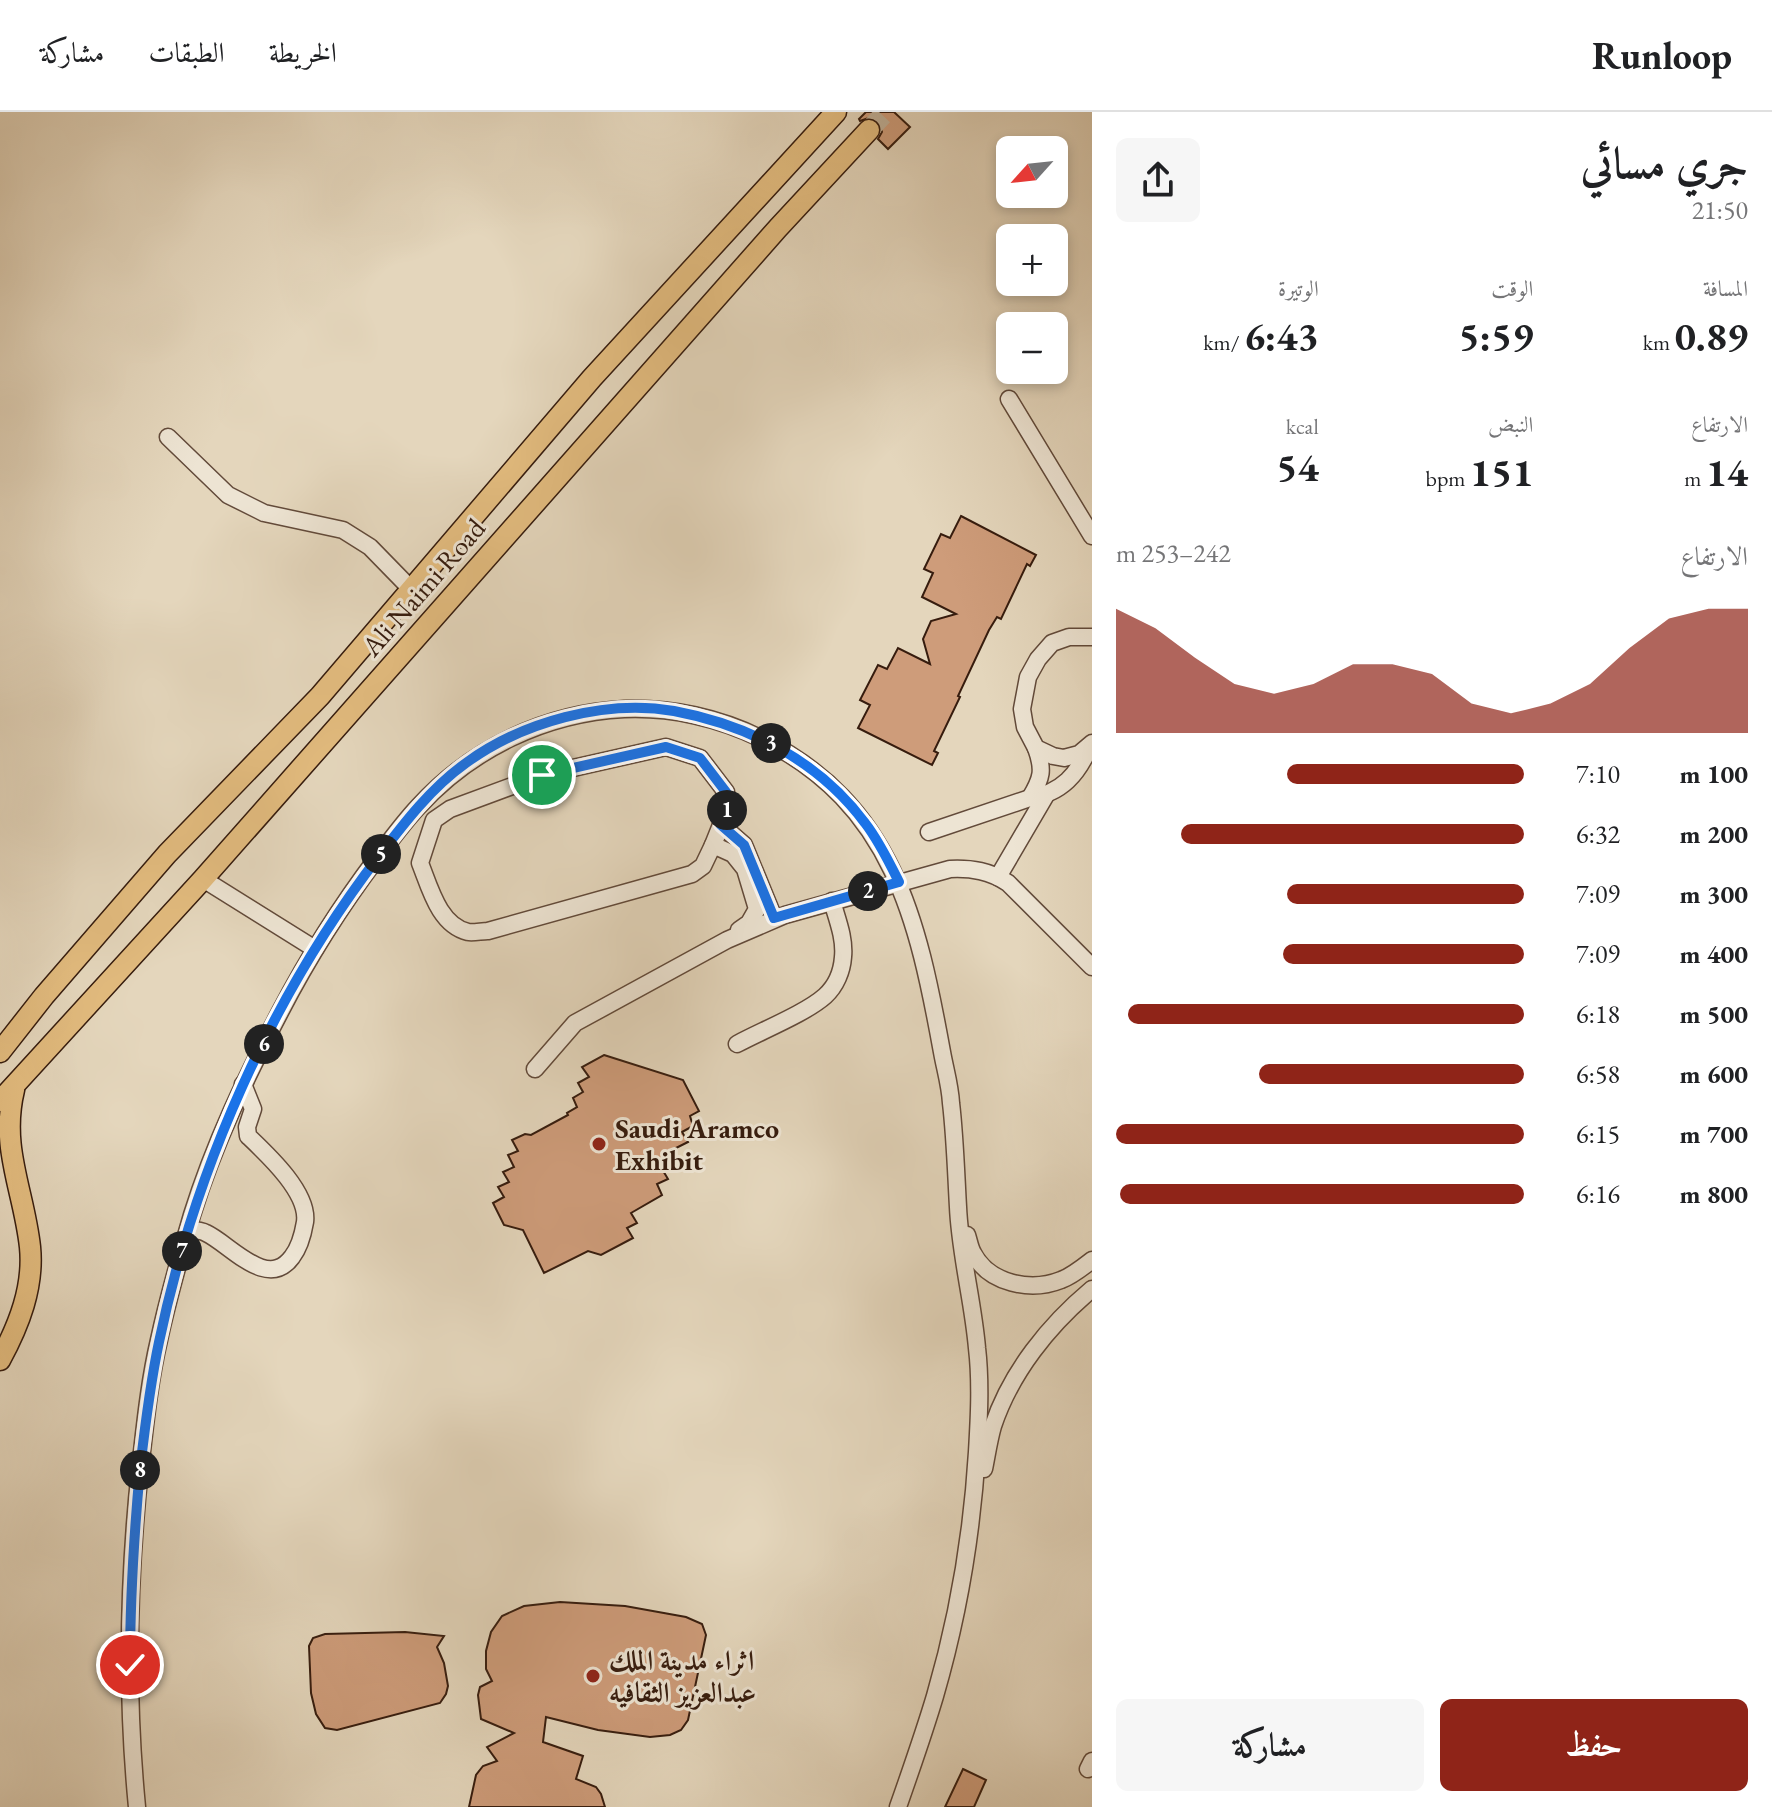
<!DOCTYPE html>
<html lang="ar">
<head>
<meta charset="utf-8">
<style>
  body { margin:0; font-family:"EB Garamond",Amiri,serif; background:#f6f6f6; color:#202124; direction:rtl; height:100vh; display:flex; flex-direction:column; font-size:30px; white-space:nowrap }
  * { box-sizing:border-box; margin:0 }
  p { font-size:26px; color:#757577 }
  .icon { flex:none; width:44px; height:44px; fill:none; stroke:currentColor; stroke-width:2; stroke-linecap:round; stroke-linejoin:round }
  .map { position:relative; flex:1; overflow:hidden; direction:ltr }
  .side { display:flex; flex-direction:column; background:#fff; width:680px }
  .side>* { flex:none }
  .needle { width:52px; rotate:243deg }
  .controls { position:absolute; left:996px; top:24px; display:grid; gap:16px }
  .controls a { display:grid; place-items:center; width:72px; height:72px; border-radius:12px; background:#fff; box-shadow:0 4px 12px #0003; font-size:40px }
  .pin { position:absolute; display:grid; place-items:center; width:68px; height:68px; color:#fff; margin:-34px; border:4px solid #fff; border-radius:50%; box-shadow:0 2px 8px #0007 }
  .km { position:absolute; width:40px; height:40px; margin:-20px; border-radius:50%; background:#222; color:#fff; font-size:22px; line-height:40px; text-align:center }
  .round { display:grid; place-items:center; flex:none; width:84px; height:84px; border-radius:12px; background:#f6f6f6 }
  .overview { display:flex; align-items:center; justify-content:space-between; height:136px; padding:0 24px }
  h1 { font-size:44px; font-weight:700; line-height:60px }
  .metrics { display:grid; grid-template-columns:repeat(3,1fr); gap:12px; height:136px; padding:8px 24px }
  .metrics div { display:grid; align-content:center }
  .metrics b { font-size:40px; font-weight:700 }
  .metrics small { font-size:22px; font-weight:400 }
  .metrics p { font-size:22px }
  .chart { height:224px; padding:16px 24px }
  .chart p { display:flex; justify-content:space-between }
  .chart svg { width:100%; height:144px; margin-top:8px; fill:#8f2418; opacity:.7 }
  .action { display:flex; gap:16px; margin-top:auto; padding:16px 24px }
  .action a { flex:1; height:92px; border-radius:12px; background:#8f2418; color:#fff; font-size:32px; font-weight:700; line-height:92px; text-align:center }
  .action a+a { background:#f6f6f6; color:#202124 }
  ul { padding:0 24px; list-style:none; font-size:26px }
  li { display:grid; grid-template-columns:128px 96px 1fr; align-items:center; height:60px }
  li i { height:20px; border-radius:10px; background:#8f2418 }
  header { display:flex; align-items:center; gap:48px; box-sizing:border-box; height:112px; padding:0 40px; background:#fff; border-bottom:2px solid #e0e0e0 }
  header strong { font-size:38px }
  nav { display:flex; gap:44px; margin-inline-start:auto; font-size:28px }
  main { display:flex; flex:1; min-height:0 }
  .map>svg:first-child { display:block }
  .building { fill:#ce9c7a; stroke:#361c0e; stroke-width:2 }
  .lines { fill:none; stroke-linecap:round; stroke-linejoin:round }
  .major-tunnel { stroke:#c1b199; stroke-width:20; stroke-dasharray:20 10; stroke-linecap:butt }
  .minor-casing { stroke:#624a3a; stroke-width:19 }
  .major-casing { stroke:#361c0e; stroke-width:23 }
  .minor { stroke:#ede4d3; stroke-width:16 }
  .major { stroke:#e2bb7e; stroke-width:20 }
  .route-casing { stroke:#fff; stroke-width:16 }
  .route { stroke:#1a73e8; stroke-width:10 }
  .poi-dot { fill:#8f2418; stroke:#ede4d3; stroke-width:3 }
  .labels { text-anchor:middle; stroke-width:6; stroke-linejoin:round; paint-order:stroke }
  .street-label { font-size:28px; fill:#361c0e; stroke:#ede4d3 }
  .poi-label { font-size:28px; font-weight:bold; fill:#361c0e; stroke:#ede4d3; text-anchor:start }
</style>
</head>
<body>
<header>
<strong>Runloop</strong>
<nav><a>الخريطة</a><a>الطبقات</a><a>مشاركة</a></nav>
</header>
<main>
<section class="side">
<div class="overview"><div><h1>جري مسائي</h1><p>21:50</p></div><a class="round"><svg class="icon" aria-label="share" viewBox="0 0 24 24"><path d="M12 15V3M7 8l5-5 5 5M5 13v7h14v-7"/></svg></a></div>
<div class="metrics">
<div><p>المسافة</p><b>0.89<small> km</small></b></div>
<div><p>الوقت</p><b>5:59</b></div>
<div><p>الوتيرة</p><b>6:43<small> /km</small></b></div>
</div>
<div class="metrics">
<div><p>الارتفاع</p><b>14<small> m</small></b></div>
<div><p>النبض</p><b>151<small> bpm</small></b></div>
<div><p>kcal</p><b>54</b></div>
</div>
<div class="chart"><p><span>الارتفاع</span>242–253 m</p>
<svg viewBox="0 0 160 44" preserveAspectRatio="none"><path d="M0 44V6L10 12L20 21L30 29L40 32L50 29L60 23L70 23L80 26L90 35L100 38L110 35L120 29L130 18L140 9L150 6L160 6V44z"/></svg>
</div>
<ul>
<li><b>100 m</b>7:10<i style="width:58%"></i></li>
<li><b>200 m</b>6:32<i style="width:84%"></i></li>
<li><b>300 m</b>7:09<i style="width:58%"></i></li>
<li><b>400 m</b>7:09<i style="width:59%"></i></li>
<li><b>500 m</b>6:18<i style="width:97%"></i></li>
<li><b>600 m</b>6:58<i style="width:65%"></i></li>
<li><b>700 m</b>6:15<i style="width:100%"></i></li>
<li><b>800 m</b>6:16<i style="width:99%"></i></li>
</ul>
<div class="action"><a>حفظ</a><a>مشاركة</a></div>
</section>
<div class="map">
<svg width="1092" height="1695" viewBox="0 0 1092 1695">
  <rect width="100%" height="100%" fill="#e4d6bc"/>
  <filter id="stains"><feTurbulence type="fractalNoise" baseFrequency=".0025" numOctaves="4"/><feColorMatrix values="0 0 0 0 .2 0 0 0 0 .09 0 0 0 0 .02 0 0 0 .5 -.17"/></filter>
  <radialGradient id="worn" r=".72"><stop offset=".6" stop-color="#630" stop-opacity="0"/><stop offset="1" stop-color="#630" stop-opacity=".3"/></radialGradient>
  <g class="building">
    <polygon points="866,0 894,0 910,15 888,37 878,27 882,20 878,9 871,5 860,9 859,7"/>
    <polygon points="961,404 1036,443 1030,454 1027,452 1001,507 997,505 989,518 958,584 960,585 934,639 938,641 932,653 858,616 870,593 860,588 878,553 887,557 898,536 930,552 923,527 931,509 956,502 922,485 933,461 924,457 941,422 950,426"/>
    <polygon points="604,943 683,968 699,999 690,1004 693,1014 682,1020 688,1030 668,1040 673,1050 662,1057 668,1067 657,1072 662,1083 631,1101 637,1111 627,1116 633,1126 601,1143 588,1139 544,1161 523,1118 504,1113 493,1091 504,1085 498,1075 509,1070 503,1060 514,1055 508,1043 518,1039 512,1028 525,1022 531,1023 568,1003 567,1001 577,995 573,986 583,980 578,971 589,965 582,955"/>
    <polygon points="560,1490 625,1494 686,1505 702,1512 706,1523 688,1608 681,1618 670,1623 650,1625 598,1618 546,1605 543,1630 583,1644 576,1667 596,1675 601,1682 605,1695 469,1695 476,1663 483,1654 497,1649 487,1635 514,1621 481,1607 478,1583 480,1575 492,1569 486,1557 486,1539 491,1520 502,1504 524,1494"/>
    <polygon points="405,1520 444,1524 437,1535 444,1551 448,1574 446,1582 440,1591 337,1618 325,1616 316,1602 311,1581 309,1534 313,1526 325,1522"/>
    <polygon points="963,1657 986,1668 974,1695 945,1695"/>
  </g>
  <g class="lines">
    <polyline class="major-tunnel" points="869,18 886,0"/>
    <g class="minor-casing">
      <g id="minor">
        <polyline points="1009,287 1092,424"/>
        <polyline points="168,325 228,383 264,401 343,418 370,435 411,477"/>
        <polyline points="1092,525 1069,525 1052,531 1038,547 1028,565 1022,597 1025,615 1036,636 1053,644 1064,646 1079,642 1092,631"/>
        <path d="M 666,635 L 700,646 L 726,680 L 727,698 L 713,733 L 703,754 L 692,762 L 488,819 C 482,819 473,821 468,820 C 439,813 430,776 420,751 L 434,708 L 450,697 L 542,663 Z"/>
        <path d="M 1030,686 C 1042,666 1044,658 1036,636"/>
        <polyline points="721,713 744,733 774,806"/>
        <path d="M 929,720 L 1030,686 C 1062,681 1078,662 1090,634"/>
        <polyline points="713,733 733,742 745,757 757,797 749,811 739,818"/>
        <polyline points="998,765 1046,683"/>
        <polyline points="203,767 315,837"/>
        <path d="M 737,932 C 761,919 806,901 825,884 C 836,874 842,859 843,845 C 845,826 837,807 832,789"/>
        <path d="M 535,957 L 575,911 L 727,828 L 785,803 L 950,757 C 972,756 990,759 1008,771 L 1092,855"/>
        <path d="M 188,1118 C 194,1118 201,1118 206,1121 C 230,1132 267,1179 292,1145 C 299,1136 303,1122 305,1110 C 309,1081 268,1043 248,1024 L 247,1015 L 253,997 L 243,972"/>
        <path d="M 967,1123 C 969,1129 970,1136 973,1141 C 989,1172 1031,1180 1061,1168 C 1072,1164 1083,1155 1092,1148"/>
        <path d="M 984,1357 C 987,1342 989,1328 993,1314 C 1011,1260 1049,1213 1092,1177"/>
        <polyline points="1088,1657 1092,1649"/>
        <path d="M 137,1695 C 126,1582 128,1470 140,1357 C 145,1314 149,1271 159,1228 C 168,1186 180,1144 192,1103 C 214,1032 246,965 280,900 C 308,846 340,795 377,746 C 390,729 403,711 418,695 C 471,637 545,601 624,597 C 671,595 720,606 762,627 C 893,692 918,808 942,940 C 945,957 950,973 951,991 C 955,1025 956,1060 958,1095 C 960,1142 973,1189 977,1236 C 981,1270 979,1306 977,1340 C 972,1422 958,1505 935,1584 C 924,1621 911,1658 898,1695"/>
      </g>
    </g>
    <g class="major-casing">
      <g id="major">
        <polyline points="0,940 44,884 167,742 320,584 592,266 836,0"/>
        <polyline points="0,989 203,767 778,116 869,18"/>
        <path d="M 0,1248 C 19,1213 34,1175 30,1135 C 24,1079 0,1036 14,978"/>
      </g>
    </g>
    <use href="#minor" class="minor"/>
    <use href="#major" class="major"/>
  </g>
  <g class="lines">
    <g class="route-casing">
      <path id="route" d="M 130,1553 C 130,1487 134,1423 140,1357 C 145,1314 150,1272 159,1230 C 195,1057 271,885 379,744 C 405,710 431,676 466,651 C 522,610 605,587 674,599 C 749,613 819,649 865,711 C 879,729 889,750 899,770 L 774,806 L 744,733 L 721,713 L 727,698 L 726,680 L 700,646 L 666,635 L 542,663"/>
    </g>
    <use href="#route" class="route"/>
  </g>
  <g class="poi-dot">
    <circle cx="599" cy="1032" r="8"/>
    <circle cx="593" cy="1564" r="8"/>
  </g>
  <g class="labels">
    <g class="street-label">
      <text transform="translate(423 475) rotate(-49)" y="10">Ali Naimi Road</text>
    </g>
    <g class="poi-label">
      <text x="615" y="1026">Saudi Aramco<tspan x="615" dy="32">Exhibit</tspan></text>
      <text x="609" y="1558">اثراء مدينة الملك<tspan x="609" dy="32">عبدالعزيز الثقافيه</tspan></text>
    </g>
  </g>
  <rect width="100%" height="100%" filter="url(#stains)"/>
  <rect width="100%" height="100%" fill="url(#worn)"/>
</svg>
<div class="controls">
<a><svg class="needle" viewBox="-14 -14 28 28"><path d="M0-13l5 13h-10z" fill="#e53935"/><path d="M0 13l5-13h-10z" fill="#757577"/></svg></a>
<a>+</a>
<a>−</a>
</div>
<div class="pin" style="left:542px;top:663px;background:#1e9e55"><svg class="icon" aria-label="arrive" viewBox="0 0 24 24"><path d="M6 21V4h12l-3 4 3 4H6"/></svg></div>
<div class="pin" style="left:130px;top:1553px;background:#d93025"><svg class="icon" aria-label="check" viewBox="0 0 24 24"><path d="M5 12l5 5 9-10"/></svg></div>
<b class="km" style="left:727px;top:698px">1</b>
<b class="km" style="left:868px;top:779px">2</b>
<b class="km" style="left:771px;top:631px">3</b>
<b class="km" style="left:381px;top:742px">5</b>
<b class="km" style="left:264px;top:932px">6</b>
<b class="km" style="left:182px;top:1139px">7</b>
<b class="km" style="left:140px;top:1358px">8</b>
</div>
</main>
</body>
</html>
